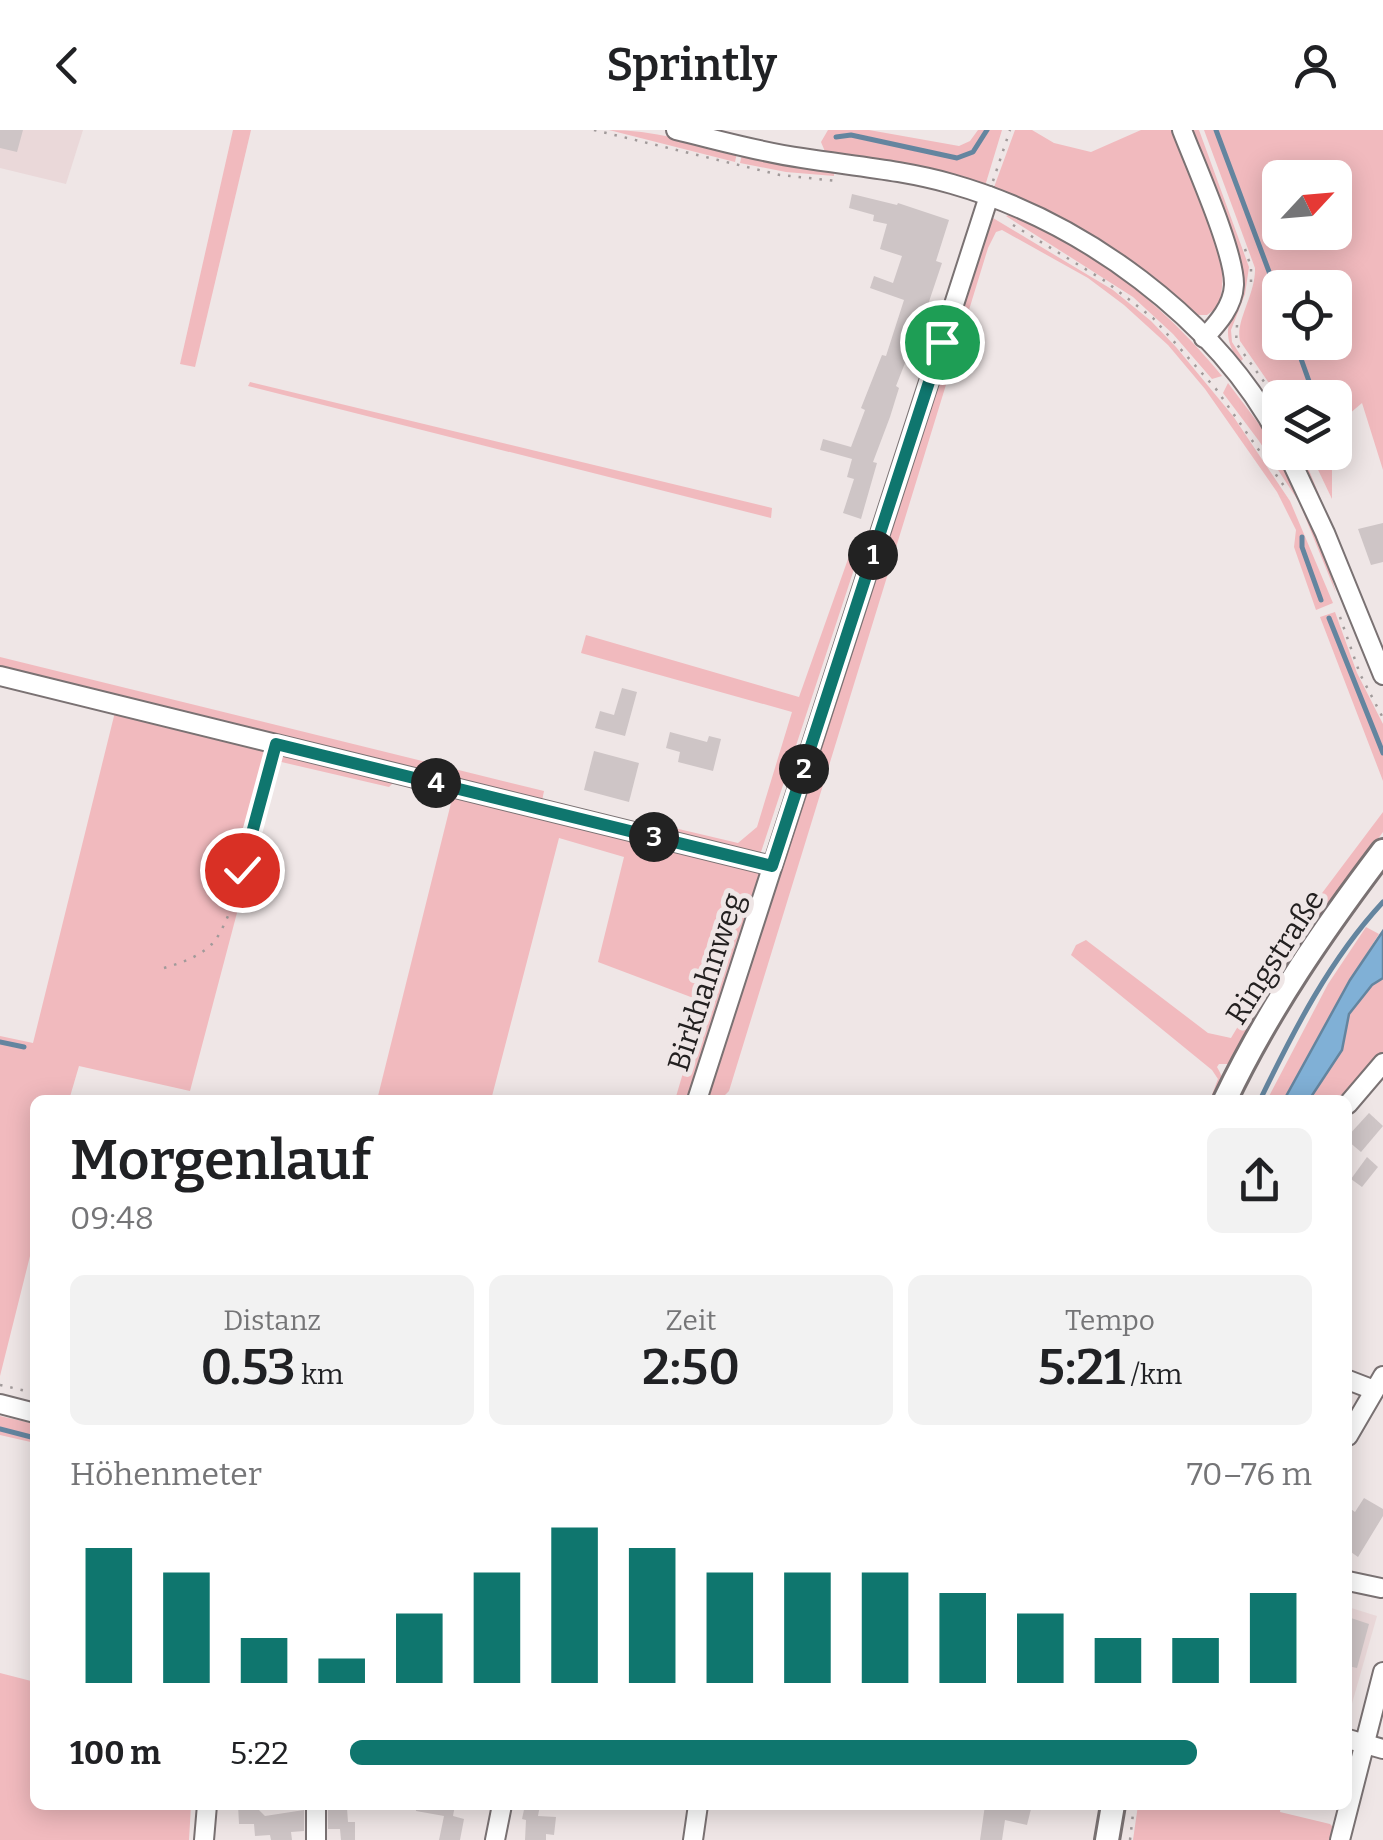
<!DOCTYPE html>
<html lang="de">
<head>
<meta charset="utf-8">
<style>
  body { margin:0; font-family:Bitter,serif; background:#f2f2f2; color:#202124; height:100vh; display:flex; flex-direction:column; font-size:38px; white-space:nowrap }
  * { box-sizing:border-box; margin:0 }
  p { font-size:32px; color:#757577 }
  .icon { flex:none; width:55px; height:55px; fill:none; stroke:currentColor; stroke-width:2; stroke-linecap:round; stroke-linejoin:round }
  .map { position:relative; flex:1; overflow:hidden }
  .details { position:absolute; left:30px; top:965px; width:1322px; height:715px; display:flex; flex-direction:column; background:#fff; border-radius:15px; box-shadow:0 5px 25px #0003 }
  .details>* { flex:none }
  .needle { width:65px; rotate:64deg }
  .controls { position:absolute; left:1262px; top:30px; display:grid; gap:20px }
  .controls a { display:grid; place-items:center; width:90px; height:90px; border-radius:15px; background:#fff; box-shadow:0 5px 25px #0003; font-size:50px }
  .pin { position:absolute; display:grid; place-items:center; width:85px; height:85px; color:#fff; margin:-42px; border:5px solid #fff; border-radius:50%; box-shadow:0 2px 10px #0007 }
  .km { position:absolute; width:50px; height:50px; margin:-25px; border-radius:50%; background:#222; color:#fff; font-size:28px; line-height:50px; text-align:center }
  .round { display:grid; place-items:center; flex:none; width:105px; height:105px; border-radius:15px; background:#f2f2f2 }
  .summary { display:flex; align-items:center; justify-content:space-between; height:170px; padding:0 40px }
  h1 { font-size:55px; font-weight:600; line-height:75px }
  .figures { display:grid; grid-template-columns:repeat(3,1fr); gap:15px; height:170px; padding:10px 40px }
  .figures div { display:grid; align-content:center; border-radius:15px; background:#f2f2f2; text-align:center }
  .figures b { font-size:50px; font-weight:600 }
  .figures small { font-size:28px; font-weight:400 }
  .figures p { font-size:28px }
  .chart { height:280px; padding:20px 40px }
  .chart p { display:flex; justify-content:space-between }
  .chart svg { width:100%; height:180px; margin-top:10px; stroke:#0f766e; stroke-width:6 }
  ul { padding:0 40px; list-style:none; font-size:32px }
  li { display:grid; grid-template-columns:160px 120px 1fr; align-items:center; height:75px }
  li i { height:25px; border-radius:12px; background:#0f766e }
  header { display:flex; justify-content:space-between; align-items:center; height:130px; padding:0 40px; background:#fff; font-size:45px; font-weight:600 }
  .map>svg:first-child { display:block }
  .built { fill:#ead8d9 }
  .green { fill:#f1babe; fill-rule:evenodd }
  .water { fill:#80b0d6; stroke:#64859f; stroke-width:2.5 }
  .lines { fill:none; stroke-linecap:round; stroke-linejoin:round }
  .stream { stroke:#64859f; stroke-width:5 }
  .building { fill:#cec5c6 }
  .minor-casing { stroke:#7a7273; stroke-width:22 }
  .major-casing { stroke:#7a7273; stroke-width:28 }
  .path { stroke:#a19a9a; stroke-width:2.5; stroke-dasharray:2.5 8; stroke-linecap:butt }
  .minor { stroke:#fff; stroke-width:18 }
  .major { stroke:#fff; stroke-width:22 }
  .route-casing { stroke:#fff; stroke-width:20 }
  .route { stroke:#0f766e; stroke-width:12 }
  .labels { text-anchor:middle; stroke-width:10; stroke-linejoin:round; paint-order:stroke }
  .street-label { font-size:30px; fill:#232020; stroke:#efe6e6 }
</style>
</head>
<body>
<header><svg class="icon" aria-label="back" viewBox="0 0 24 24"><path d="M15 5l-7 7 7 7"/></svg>Sprintly<svg class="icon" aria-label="person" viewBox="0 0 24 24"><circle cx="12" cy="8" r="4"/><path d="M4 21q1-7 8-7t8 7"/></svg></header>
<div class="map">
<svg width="1383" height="1710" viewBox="0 0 1383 1710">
  <rect width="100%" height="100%" fill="#efe6e6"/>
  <g class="built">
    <polygon points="0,0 83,0 66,54 0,38"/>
    <polygon points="1348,1477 1377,1486 1349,1584 1348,1584"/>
  </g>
  <g class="green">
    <polygon points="233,0 251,0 195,237 180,234"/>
    <path d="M 609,0 C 653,0 694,12 737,23 L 735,32 Z"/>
    <polygon points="828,0 869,0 959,16 970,11 978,0 1002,0 985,56 915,36 826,24 821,12"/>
    <path d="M 1015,0 L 1032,0 L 1054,13 L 1091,22 L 1141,0 L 1176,0 C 1195,51 1236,124 1218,177 L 1207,185 L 1198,185 L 1155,151 L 993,60 Z"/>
    <path d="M 1188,0 L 1199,0 L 1249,137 L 1245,164 L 1231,200 L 1232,212 L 1243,229 L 1240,232 C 1211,193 1244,185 1242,145 Z"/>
    <path d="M 1204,0 L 1383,0 L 1383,340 L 1362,273 L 1335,296 L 1335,268 L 1280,269 L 1240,211 C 1235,191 1256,164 1255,138 ZM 1280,48 L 1335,48 L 1335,102 L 1280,102 ZM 1280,158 L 1335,158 L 1335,212 L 1280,212 Z"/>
    <polygon points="742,24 834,41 834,46 786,42 740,33"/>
    <path d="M 1011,84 C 1096,121 1163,174 1222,246 L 1212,249 L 1173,204 L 1133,167 L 1006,86 Z"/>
    <polygon points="993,88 1113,160 1151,191 1176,217 1233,286 1290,371 1333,473 1316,480 1294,417 1296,400 1277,362 1205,259 1168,215 1124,175 1088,148 1002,100 996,102 988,118 729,961 720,970 701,970 981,113"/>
    <polygon points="250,252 772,378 771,388 248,256"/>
    <polygon points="1228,253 1265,302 1288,339 1324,421 1336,463 1299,372 1259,311 1223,263"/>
    <polygon points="1297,323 1302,323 1357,458"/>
    <polygon points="1310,323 1327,323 1332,336 1332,369"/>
    <polygon points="853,415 861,418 761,722 752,723 666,705 666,696 738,713 757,697 792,582 581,523 586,505 799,567"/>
    <polygon points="1335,482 1357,543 1383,594 1383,651 1320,487"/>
    <polygon points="0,527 544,661 541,676 0,542"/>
    <polygon points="10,555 763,740 691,970 675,970 704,872 598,832 624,727 559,708 491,970 377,970 453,665 395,651 389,657 277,631 190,961 79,936 69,970 35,970 35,1106 0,1246 0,906 33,913 115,582 8,557"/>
    <path d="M 1383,682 L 1383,702 L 1333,770 L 1233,934 L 1219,934 L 1217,937 C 1225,950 1224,957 1217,970 L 1210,970 L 1218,949 L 1212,940 L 1071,825 L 1076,815 L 1086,810 L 1208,903 L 1231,908 L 1301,791 Z"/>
    <polygon points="1366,797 1379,804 1350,850 1284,970 1267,970 1328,854"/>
    <polygon points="1383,848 1383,925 1345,970 1309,970 1342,920 1349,884 1372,855"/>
    <polygon points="0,1286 35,1294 35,1313 0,1305"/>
    <polygon points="0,1543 35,1552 35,1675 191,1675 189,1710 0,1710"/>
    <polygon points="1138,1675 1281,1675 1280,1682 1330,1694 1337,1701 1335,1710 1133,1710"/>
  </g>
  <polygon class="water" points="1383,801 1383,848 1372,855 1349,884 1342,920 1309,970 1284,970 1350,850"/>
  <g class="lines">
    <g class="stream">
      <polyline points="1216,0 1280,171"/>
      <polyline points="836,7 851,5 957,28 973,22 987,0"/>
      <polyline points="1295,212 1315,268"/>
      <polyline points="1302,407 1302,417 1321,470"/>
      <polyline points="1329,488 1383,623"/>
      <polyline points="0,912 24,917"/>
      <path d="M 1260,970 C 1294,900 1330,829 1383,772"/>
      <polyline points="0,1299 35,1308"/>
    </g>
  </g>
  <g class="building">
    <polygon points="0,0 23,0 17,22 0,18"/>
    <polygon points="852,64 897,75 898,73 949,90 936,131 942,133 908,234 905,233 896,256 899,258 890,287 873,332 877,333 861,389 843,383 854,349 847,347 852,329 820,320 823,309 851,317 865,280 861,278 882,225 886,226 904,170 870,158 874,146 893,153 902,126 880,119 887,94 873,91 874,85 849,78"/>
    <polygon points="1383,393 1383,432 1371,435 1358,399"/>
    <polygon points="622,558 637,562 625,606 595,598 600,581 614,585"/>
    <polygon points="670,602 707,612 709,606 721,609 713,641 678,632 680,622 666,618"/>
    <polygon points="594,621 639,633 629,672 584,660"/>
    <polygon points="1369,983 1383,996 1361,1022 1348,1011 1348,1006"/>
    <polygon points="1367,1027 1378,1037 1362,1057 1351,1049"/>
    <polygon points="1364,1368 1383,1379 1383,1386 1358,1427 1348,1420 1348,1377 1355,1382"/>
    <polygon points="1348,1487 1369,1494 1357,1538 1348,1536"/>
    <polygon points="238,1675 254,1675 265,1686 304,1680 304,1701 291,1702 292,1710 271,1710 270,1705 255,1706 254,1694 239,1694"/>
    <polygon points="416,1675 455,1675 453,1686 464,1689 460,1710 439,1710 444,1686 416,1681"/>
    <polygon points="525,1675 540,1675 538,1686 556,1687 554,1705 546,1704 546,1710 525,1710 526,1690 522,1689"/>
    <polygon points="985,1675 1032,1675 1027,1695 1005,1690 1002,1710 980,1710"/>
    <polygon points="347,1678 348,1692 355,1692 355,1710 341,1710 340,1699 328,1699 328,1679"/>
  </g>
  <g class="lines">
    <g class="minor-casing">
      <g id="minor">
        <path d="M 676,0 C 718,10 759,22 802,28 C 852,36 903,40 952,54 C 1082,91 1216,188 1280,309"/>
        <path d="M 1182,0 C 1195,34 1235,123 1234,155 C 1233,176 1218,193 1204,208"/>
        <polyline points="1287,322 1325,403 1383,545"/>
        <polyline points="0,546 772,736"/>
        <polyline points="697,970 989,66"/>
        <polyline points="1348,974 1383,933"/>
        <polyline points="1348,1250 1374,1260"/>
        <polyline points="0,1274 35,1283"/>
        <polyline points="1348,1306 1383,1246"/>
        <polyline points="1348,1451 1381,1458"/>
        <polyline points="1348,1609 1383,1619"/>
        <polyline points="316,1675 316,1710"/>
        <polyline points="204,1710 207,1675"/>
        <polyline points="495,1710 502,1675"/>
        <polyline points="693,1710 698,1675"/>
        <polyline points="1340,1710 1383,1542"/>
      </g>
    </g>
    <g class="major-casing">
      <g id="major">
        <path d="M 1225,970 C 1268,880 1323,800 1383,721"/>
        <polyline points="1107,1710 1113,1675"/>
      </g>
    </g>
    <g class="path">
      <polyline points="594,0 780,45 837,51"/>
      <polyline points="993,51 1010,0"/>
      <polyline points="1013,95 1105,151 1153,188 1216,259 1284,356"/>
      <polyline points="1245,119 1251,137 1251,154"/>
      <polyline points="1237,195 1236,213 1273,264"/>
      <polyline points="1340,487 1360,544 1383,588"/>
      <path d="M 164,838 C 181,833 199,827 212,814 C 237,788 261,670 272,630"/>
      <polyline points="0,1255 35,1263"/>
      <polyline points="1130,1710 1134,1675"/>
    </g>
    <use href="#minor" class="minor"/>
    <use href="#major" class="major"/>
  </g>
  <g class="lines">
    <g class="route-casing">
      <polyline id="route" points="242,740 276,614 772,736 942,212"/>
    </g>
    <use href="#route" class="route"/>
  </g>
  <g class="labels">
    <g class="street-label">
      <text transform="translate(1275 827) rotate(-57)" y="10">Ringstraße</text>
      <text transform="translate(706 852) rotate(-72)" y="10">Birkhahnweg</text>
    </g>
  </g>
</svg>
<div class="controls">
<a><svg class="needle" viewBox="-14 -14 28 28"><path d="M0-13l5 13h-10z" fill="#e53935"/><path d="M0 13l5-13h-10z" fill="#757577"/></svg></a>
<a><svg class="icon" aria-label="locate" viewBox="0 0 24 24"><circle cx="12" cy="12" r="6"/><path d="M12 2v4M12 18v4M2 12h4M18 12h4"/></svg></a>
<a><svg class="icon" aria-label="layers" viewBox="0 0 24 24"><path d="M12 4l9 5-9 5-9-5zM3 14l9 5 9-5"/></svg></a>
</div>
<div class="pin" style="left:942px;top:212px;background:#1e9e55"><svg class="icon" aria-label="arrive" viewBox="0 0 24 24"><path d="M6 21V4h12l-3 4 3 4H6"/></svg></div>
<div class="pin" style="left:242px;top:740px;background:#d93025"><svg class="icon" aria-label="check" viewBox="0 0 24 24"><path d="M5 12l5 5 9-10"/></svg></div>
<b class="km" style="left:873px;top:425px">1</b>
<b class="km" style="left:804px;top:639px">2</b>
<b class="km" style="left:654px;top:707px">3</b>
<b class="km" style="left:436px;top:653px">4</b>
<section class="details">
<div class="summary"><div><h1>Morgenlauf</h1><p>09:48</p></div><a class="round"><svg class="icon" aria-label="share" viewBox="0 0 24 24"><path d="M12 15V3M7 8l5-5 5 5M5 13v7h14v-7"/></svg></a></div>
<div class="figures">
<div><p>Distanz</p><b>0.53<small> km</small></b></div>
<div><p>Zeit</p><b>2:50</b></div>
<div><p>Tempo</p><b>5:21<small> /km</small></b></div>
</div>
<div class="chart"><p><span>Höhenmeter</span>70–76 m</p>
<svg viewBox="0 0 160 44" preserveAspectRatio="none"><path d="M5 44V11M15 44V17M25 44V33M35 44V38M45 44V27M55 44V17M65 44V6M75 44V11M85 44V17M95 44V17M105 44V17M115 44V22M125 44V27M135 44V33M145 44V33M155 44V22"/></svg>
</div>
<ul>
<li><b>100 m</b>5:22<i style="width:88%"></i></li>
</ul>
</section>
</div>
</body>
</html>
